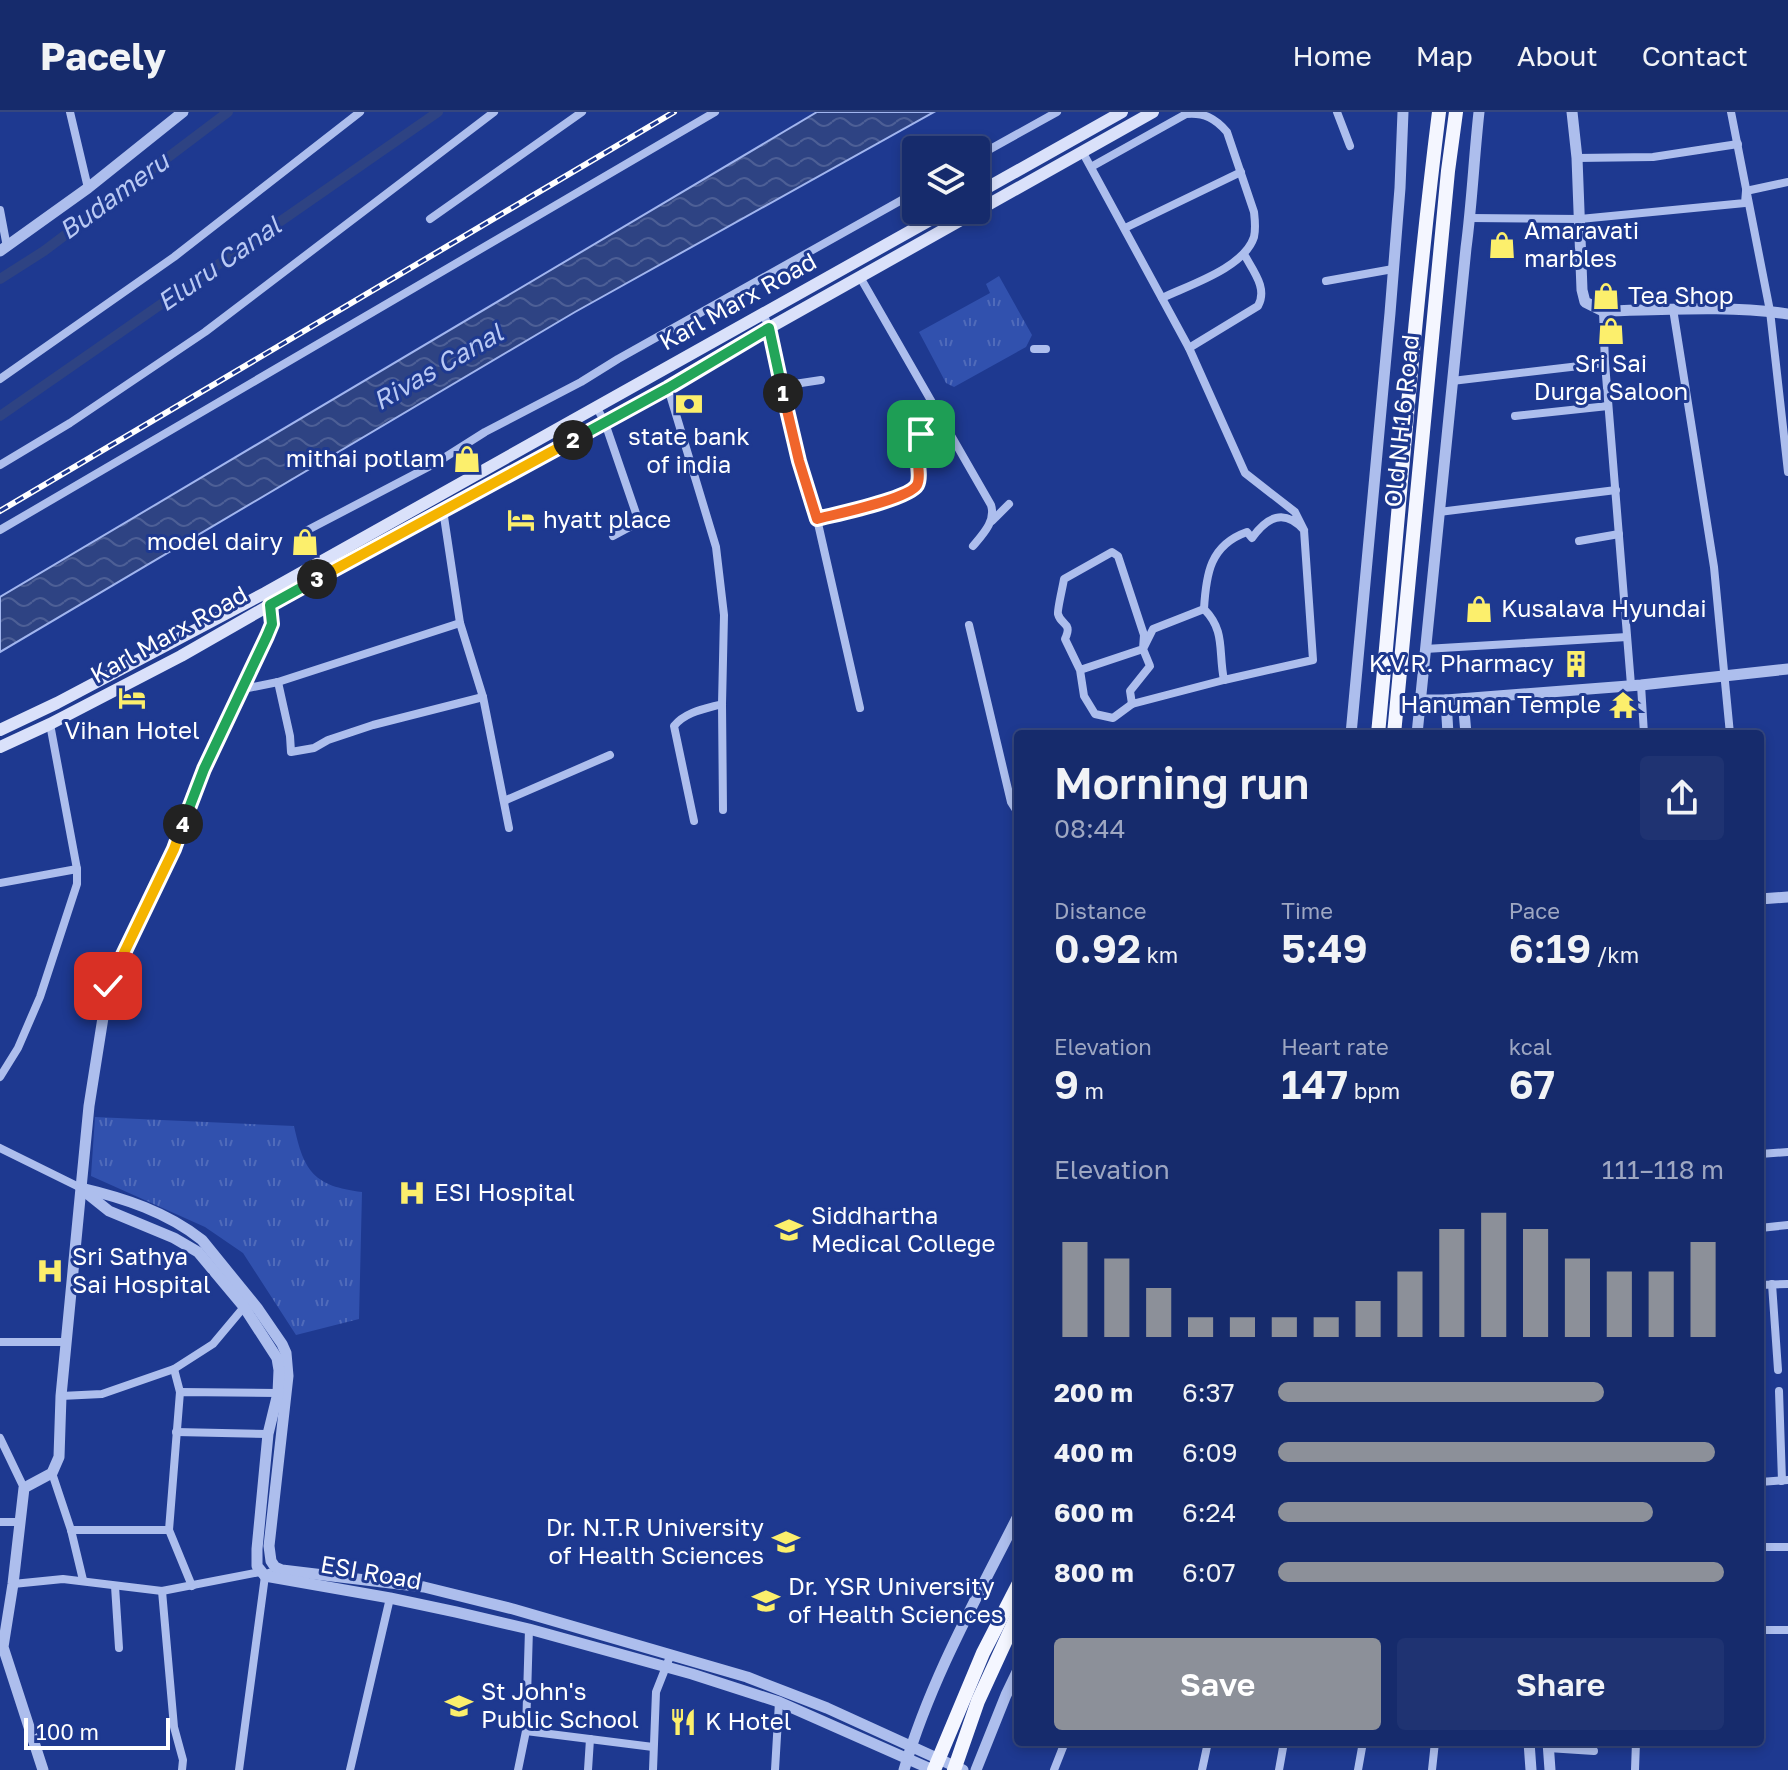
<!DOCTYPE html>
<html lang="en">
<head>
<meta charset="utf-8">
<style>
  body { margin:0; font-family:"Golos Text",sans-serif; background:#1f3372; color:#f1f3f6; height:100vh; display:flex; flex-direction:column; font-size:30px; white-space:nowrap }
  * { box-sizing:border-box; margin:0 }
  p { font-size:26px; color:#9ea7c2 }
  .icon { flex:none; width:44px; height:44px; fill:none; stroke:currentColor; stroke-width:2; stroke-linecap:round; stroke-linejoin:round }
  .map { position:relative; flex:1; overflow:hidden }
  .drawer { position:absolute; left:1014px; top:618px; width:750px; height:1016px; display:flex; flex-direction:column; background:#162b6c; border-radius:8px; box-shadow:0 4px 12px #0003,0 0 0 2px #35477f }
  .drawer>* { flex:none }
  .buttons { position:absolute; left:902px; top:24px; display:grid; gap:16px }
  .buttons a { display:grid; place-items:center; width:88px; height:88px; border-radius:8px; background:#162b6c; box-shadow:0 4px 12px #0003,0 0 0 2px #35477f; font-size:40px }
  .scale { position:absolute; left:24px; bottom:20px; width:146px; box-sizing:border-box; padding-left:8px; border:4px solid #fff; border-top:0; font-size:22px; line-height:28px; white-space:nowrap; color:#fff; -webkit-text-stroke:6px #1e3990; paint-order:stroke }
  .pin { position:absolute; display:grid; place-items:center; width:68px; height:68px; color:#fff; margin:-34px; border-radius:16px; box-shadow:0 4px 12px #0006 }
  .km { position:absolute; width:40px; height:40px; margin:-20px; border-radius:50%; background:#222; color:#fff; font-size:22px; line-height:40px; text-align:center }
  .round { display:grid; place-items:center; flex:none; width:84px; height:84px; border-radius:8px; background:#1f3372 }
  .summary { display:flex; align-items:center; justify-content:space-between; height:136px; padding:0 40px }
  h1 { font-size:44px; font-weight:600; line-height:60px }
  .stats { display:grid; grid-template-columns:repeat(3,1fr); gap:12px; height:136px; padding:8px 40px }
  .stats div { display:grid; align-content:center }
  .stats b { font-size:40px; font-weight:600 }
  .stats small { font-size:22px; font-weight:400 }
  .stats p { font-size:22px }
  .chart { height:224px; padding:16px 40px }
  .chart p { display:flex; justify-content:space-between }
  .chart svg { width:100%; height:144px; margin-top:8px; stroke:#8c9099; stroke-width:6 }
  .primary-button { display:flex; gap:16px; margin-top:auto; padding:16px 40px }
  .primary-button a { flex:1; height:92px; border-radius:8px; background:#8c9099; color:#fff; font-size:32px; font-weight:600; line-height:92px; text-align:center }
  .primary-button a+a { background:#1f3372; color:#f1f3f6 }
  ul { padding:0 40px; list-style:none; font-size:26px }
  li { display:grid; grid-template-columns:128px 96px 1fr; align-items:center; height:60px }
  li i { height:20px; border-radius:10px; background:#8c9099 }
  header { display:flex; align-items:center; gap:48px; box-sizing:border-box; height:112px; padding:0 40px; background:#162b6c; border-bottom:2px solid #35477f }
  header strong { font-size:38px }
  nav { display:flex; gap:44px; margin-inline-start:auto; font-size:28px }
  .map>svg:first-child { display:block }
  .grass { fill:url(#grass-tufts) }
  .water { fill:url(#water-waves); stroke:#a1b5ef; stroke-width:2 }
  .lines { fill:none; stroke-linecap:round; stroke-linejoin:round }
  .canal { stroke:#2e4383; stroke-width:10 }
  .minor { stroke:#adbeed; stroke-width:8 }
  .tertiary { stroke:#adbeed; stroke-width:11 }
  .secondary { stroke:#dae1fa; stroke-width:12 }
  .primary { stroke:#f4f6ff; stroke-width:14 }
  .rail-casing { stroke:#fff; stroke-width:6 }
  .rail { stroke:#1e3990; stroke-width:3; stroke-dasharray:9; stroke-linecap:butt }
  .split-1-casing { stroke:#fff; stroke-width:16 }
  .split-2-casing { stroke:#fff; stroke-width:16 }
  .split-3-casing { stroke:#fff; stroke-width:16 }
  .split-4-casing { stroke:#fff; stroke-width:16 }
  .split-5-casing { stroke:#fff; stroke-width:16 }
  .split-1 { stroke:#f0652b; stroke-width:10 }
  .split-2 { stroke:#22a559; stroke-width:10 }
  .split-3 { stroke:#f5b400; stroke-width:10 }
  .split-4 { stroke:#22a559; stroke-width:10 }
  .split-5 { stroke:#f5b400; stroke-width:10 }
  .labels { text-anchor:middle; stroke-width:6; stroke-linejoin:round; paint-order:stroke }
  .poi-label { font-size:24px; fill:#fff; stroke:#1e3990; text-anchor:start }
  .street-label { font-size:24px; fill:#fff; stroke:#1e3990 }
  .water-label { font-size:26px; font-style:italic; fill:#b9c9f4; stroke:#1e3990 }
</style>
</head>
<body>
<header>
<strong>Pacely</strong>
<nav><a>Home</a><a>Map</a><a>About</a><a>Contact</a></nav>
</header>
<div class="map">
<svg width="1788" height="1658" viewBox="0 0 1788 1658">
  <defs>
    <pattern id="grass-tufts" width="24" height="20" patternUnits="userSpaceOnUse" patternTransform="scale(2)"><rect width="24" height="20" fill="#3151ae"/><path d="M3 7l-1-3M5 7V3M7 7l1-3M15 17l-1-3M17 17v-4M19 17l1-3" fill="none" stroke="#506bba"/></pattern>
    <pattern id="water-waves" width="16" height="10" patternUnits="userSpaceOnUse" patternTransform="scale(2)"><rect width="16" height="10" fill="#2e4383"/><path d="M0 5q4-4 8 0t8 0" fill="none" stroke="#4d5f96"/></pattern>
  </defs>
  <rect width="100%" height="100%" fill="#1e3990"/>
  <g class="grass">
    <polygon points="999,164 1032,223 1026,235 954,275 946,271 919,220 990,181 986,172"/>
    <path d="M 95,1005 L 294,1014 C 304,1060 314,1074 362,1080 L 359,1207 L 296,1223 L 243,1141 L 205,1115 L 91,1064 Z"/>
  </g>
  <polygon class="water" points="817,0 934,0 575,200 0,540 0,485"/>
  <g class="lines">
    <g class="canal">
      <polyline points="0,167 44,139 228,0"/>
      <polyline points="0,304 438,0"/>
    </g>
    <g class="minor">
      <polyline points="70,0 88,76"/>
      <polyline points="1337,0 1350,34"/>
      <polyline points="1731,0 1770,199 1788,360"/>
      <path d="M 1083,41 L 1189,236 L 1245,361 L 1295,400 L 1304,418 L 1313,548 L 1224,568 C 1218,540 1226,519 1204,497 C 1206,462 1210,433 1247,420 L 1252,426 C 1267,405 1284,396 1304,418"/>
      <polyline points="976,45 1057,0"/>
      <polyline points="1577,46 1653,45 1738,32"/>
      <path d="M 1091,55 L 1186,2 C 1204,0 1216,7 1227,20 L 1254,100 C 1255,109 1256,116 1254,125 C 1244,156 1189,173 1162,186"/>
      <polyline points="0,98 7,135"/>
      <polyline points="1470,106 1580,107 1745,91 1746,79 1788,70"/>
      <polyline points="430,107 582,0"/>
      <polyline points="1125,116 1241,60"/>
      <path d="M 860,165 L 991,393 C 996,409 983,422 973,434"/>
      <polyline points="1326,169 1393,157"/>
      <polyline points="1673,197 1714,455 1730,622"/>
      <polyline points="1603,199 1605,251 1631,573"/>
      <polyline points="763,201 769,216 799,349 817,407 860,596"/>
      <path d="M 1189,236 L 1258,194 C 1268,176 1253,159 1244,142"/>
      <polyline points="1034,237 1046,237"/>
      <polyline points="0,267 174,145 360,0"/>
      <polyline points="1452,269 1605,251"/>
      <polyline points="781,274 821,268"/>
      <polyline points="668,276 716,435 724,503 722,592 723,698"/>
      <polyline points="596,294 605,311 639,410 613,424"/>
      <polyline points="1515,304 1608,294"/>
      <polyline points="0,353 70,311 205,220 494,0"/>
      <polyline points="443,398 460,511 483,585 509,716"/>
      <polyline points="1439,400 1616,378"/>
      <path d="M 817,407 L 909,381 C 926,367 915,349 916,329 L 929,316 L 943,308"/>
      <polyline points="992,409 1009,392"/>
      <polyline points="0,418 715,0"/>
      <polyline points="302,421 436,351 485,320 581,270 618,247 916,80"/>
      <polyline points="1579,429 1619,422"/>
      <polyline points="1204,497 1153,517 1143,537 1150,554 1130,579 1132,592 1224,568"/>
      <polyline points="969,513 1011,690 1018,701"/>
      <polyline points="1425,537 1627,525"/>
      <path d="M 1080,558 L 1065,527 C 1073,510 1061,514 1058,502 C 1057,498 1063,474 1064,467 L 1112,440 L 1118,444 L 1144,523 L 1143,537 L 1080,558 L 1084,584 L 1095,602 L 1113,606 L 1132,592"/>
      <polyline points="278,570 290,624 291,640 314,636 328,628 373,613 483,585"/>
      <polyline points="1641,573 1644,622"/>
      <polyline points="243,577 278,570 460,511"/>
      <polyline points="504,689 610,643"/>
      <path d="M 694,709 L 674,614 C 685,600 704,597 722,592"/>
      <polyline points="0,771 77,757"/>
      <polyline points="0,965 18,936 40,885 77,772 77,757 50,612"/>
      <polyline points="0,1036 81,1076"/>
      <polyline points="1760,1042 1788,1040"/>
      <polyline points="1760,1116 1788,1113"/>
      <polyline points="1772,1172 1778,1258"/>
      <polyline points="1760,1173 1788,1172"/>
      <polyline points="0,1230 66,1230"/>
      <polyline points="174,1257 180,1280"/>
      <polyline points="1779,1279 1782,1369"/>
      <polyline points="61,1284 102,1282 174,1257 213,1232 244,1195"/>
      <polyline points="176,1320 268,1322"/>
      <polyline points="0,1326 24,1376"/>
      <polyline points="52,1361 71,1418 83,1468"/>
      <polyline points="1760,1370 1788,1368"/>
      <polyline points="0,1410 20,1410"/>
      <polyline points="71,1418 169,1418"/>
      <polyline points="1760,1435 1788,1435"/>
      <polyline points="13,1472 63,1467 162,1479 260,1460"/>
      <polyline points="115,1474 119,1536"/>
      <polyline points="192,1474 169,1418 180,1280 278,1281"/>
      <polyline points="162,1479 174,1615 183,1648 182,1658"/>
      <polyline points="1760,1518 1788,1518"/>
      <polyline points="526,1619 653,1635"/>
      <polyline points="1548,1636 1594,1639"/>
      <polyline points="239,1658 265,1464 269,1461"/>
      <polyline points="350,1658 390,1486"/>
      <polyline points="518,1658 526,1619 529,1517"/>
      <polyline points="588,1658 590,1627"/>
      <polyline points="653,1658 656,1580 671,1542"/>
      <polyline points="775,1658 779,1590"/>
      <polyline points="1054,1658 1065,1630"/>
      <polyline points="1202,1658 1208,1630"/>
      <polyline points="1279,1658 1284,1630"/>
      <polyline points="1358,1658 1363,1630"/>
      <polyline points="1432,1658 1435,1630"/>
      <polyline points="1635,1658 1636,1630"/>
    </g>
    <g class="tertiary">
      <path d="M 1572,0 L 1577,46 L 1582,178 L 1585,190 L 1603,199 C 1662,198 1730,193 1788,202"/>
      <polyline points="0,139 88,76 183,0"/>
      <polyline points="1463,587 1466,622"/>
      <polyline points="1421,588 1446,588 1641,573 1788,557"/>
      <polyline points="1446,588 1448,622"/>
      <polyline points="1351,622 1390,201 1400,76 1403,0"/>
      <path d="M 1417,622 L 1466,136 C 1472,91 1474,45 1479,0"/>
      <polyline points="1760,787 1788,785"/>
      <path d="M 81,1076 C 124,1086 167,1100 202,1128 L 258,1197 L 282,1232 L 286,1241 L 288,1264 L 269,1434 L 271,1449 L 275,1455 L 282,1458 L 424,1475 L 513,1497 L 747,1565 L 827,1596 L 963,1658"/>
      <polyline points="84,1079 109,1099 174,1126 198,1140 244,1195 277,1246 279,1258 278,1281 268,1322 257,1437 257,1454 265,1464 390,1486 456,1500 529,1517 692,1562 779,1590 933,1658"/>
      <polyline points="1529,1630 1531,1658"/>
      <polyline points="1548,1630 1550,1658"/>
      <polyline points="43,1658 3,1535 13,1472 24,1376 52,1361 59,1345 61,1284 81,1076 89,994 108,874 174,737 204,657 267,524 272,512 270,493"/>
      <path d="M 904,1658 C 930,1569 976,1487 1018,1404"/>
      <polyline points="976,1658 1006,1583 1018,1558"/>
    </g>
    <g class="secondary">
      <polyline points="976,82 1122,0"/>
      <polyline points="0,618 57,591 265,481 948,98"/>
      <polyline points="0,635 50,612 181,544 270,493 668,276 769,216 1153,0"/>
    </g>
    <g class="primary">
      <polyline points="976,93 979,98"/>
      <path d="M 1378,622 C 1398,415 1413,207 1439,0"/>
      <polyline points="1394,622 1448,59 1456,0"/>
      <polyline points="934,1658 983,1541 1018,1473"/>
      <polyline points="954,1658 978,1589 1018,1502"/>
    </g>
    <g class="rail-casing">
      <polyline id="rail" points="0,399 674,0"/>
    </g>
    <use href="#rail" class="rail"/>
  </g>
  <g class="lines">
    <g class="split-1-casing">
      <path id="split-1" d="M 783,281 L 799,349 L 817,407 C 836,402 909,387 917,373 C 922,364 915,341 916,329 L 921,322"/>
    </g>
    <g class="split-2-casing">
      <polyline id="split-2" points="573,328 668,276 769,216 783,281"/>
    </g>
    <g class="split-3-casing">
      <polyline id="split-3" points="317,467 573,328"/>
    </g>
    <g class="split-4-casing">
      <polyline id="split-4" points="183,712 204,657 267,524 272,512 270,493 317,467"/>
    </g>
    <g class="split-5-casing">
      <polyline id="split-5" points="108,874 174,737 183,712"/>
    </g>
    <use href="#split-1" class="split-1"/>
    <use href="#split-2" class="split-2"/>
    <use href="#split-3" class="split-3"/>
    <use href="#split-4" class="split-4"/>
    <use href="#split-5" class="split-5"/>
  </g>
  <defs>
    <g id="shop-bare" transform="scale(2.16)"><path d="M-5-2.5h2.3a2.7 3.5 0 0 1 5.4 0H5L5.5 6h-11ZM-1.5-2.5h3a1.5 2.3 0 0 0-3 0Z" fill="#fcef6c" stroke="#1e3990" stroke-width="2.5" paint-order="stroke"/></g>
    <g id="bank-bare" transform="scale(2.16)"><path d="M-6-4H6V4H-6ZM0-2.3a2.3 2.3 0 1 0 0 4.6a2.3 2.3 0 1 0 0-4.6Z" fill="#fcef6c" stroke="#1e3990" stroke-width="2.5" paint-order="stroke"/></g>
    <g id="hotel-bare" transform="scale(2.16)"><path d="M-6-4.5h1.5V1H6V5H4.5V3h-9V5H-6ZM-4 0a1.8 1.8 0 1 1 3.6 0ZM.5 0V-2.5h3Q6-2.5 6 0Z" fill="#fcef6c" stroke="#1e3990" stroke-width="2.5" paint-order="stroke"/></g>
    <g id="building-bare" transform="scale(2.16)"><path d="M-4-6H4V6H1V3H-1V6H-4ZM-2.5-4.3h1.7v1.8h-1.7ZM.8-4.3h1.7v1.8H.8ZM-2.5-1h1.7V.8h-1.7ZM.8-1h1.7V.8H.8Z" fill="#fcef6c" stroke="#1e3990" stroke-width="2.5" paint-order="stroke"/></g>
    <g id="temple-bare" transform="scale(2.16)"><path d="M0-6L5-2H3V0L6.5 2.5H4V6H1.5V3h-3V6H-4V2.5H-6.5L-3 0V-2H-5Z" fill="#fcef6c" stroke="#1e3990" stroke-width="2.5" paint-order="stroke"/></g>
    <g id="hospital-bare" transform="scale(2.16)"><path d="M-5-5h3v3.5h4V-5h3V5h-3V1.5h-4V5h-3Z" fill="#fcef6c" stroke="#1e3990" stroke-width="2.5" paint-order="stroke"/></g>
    <g id="university-bare" transform="scale(2.16)"><path d="M0-5L7-2L0 1L-7-2ZM-4 1L0 2.5L4 1V4Q0 6-4 4Z" fill="#fcef6c" stroke="#1e3990" stroke-width="2.5" paint-order="stroke"/></g>
    <g id="school-bare" transform="scale(2.16)"><path d="M0-5L7-2L0 1L-7-2ZM-4 1L0 2.5L4 1V4Q0 6-4 4Z" fill="#fcef6c" stroke="#1e3990" stroke-width="2.5" paint-order="stroke"/></g>
    <g id="restaurant-bare" transform="scale(2.16)"><path d="M-5-6h1v4h1v-4h1v4h1v-4h1v5L-1.5 .5V6h-2V.5L-5-1ZM5-6V6H3V1.5H1.5Q1.5-4 5-6Z" fill="#fcef6c" stroke="#1e3990" stroke-width="2.5" paint-order="stroke"/></g>
  </defs>
  <g fill-rule="evenodd">
    <use href="#shop-bare" x="1502" y="133"/>
    <use href="#shop-bare" x="1606" y="184"/>
    <use href="#shop-bare" x="1611" y="219"/>
    <use href="#bank-bare" x="689" y="292"/>
    <use href="#shop-bare" x="467" y="347"/>
    <use href="#hotel-bare" x="521" y="408"/>
    <use href="#shop-bare" x="305" y="430"/>
    <use href="#shop-bare" x="1479" y="497"/>
    <use href="#building-bare" x="1576" y="552"/>
    <use href="#hotel-bare" x="132" y="586"/>
    <use href="#temple-bare" x="1623" y="593"/>
    <use href="#hospital-bare" x="412" y="1081"/>
    <use href="#university-bare" x="789" y="1118"/>
    <use href="#hospital-bare" x="50" y="1159"/>
    <use href="#university-bare" x="786" y="1430"/>
    <use href="#university-bare" x="766" y="1489"/>
    <use href="#school-bare" x="459" y="1594"/>
    <use href="#restaurant-bare" x="683" y="1610"/>
  </g>
  <g class="labels">
    <g class="poi-label">
      <text x="1524" y="127">Amaravati<tspan x="1524" dy="28">marbles</tspan></text>
      <text x="1628" y="192">Tea Shop</text>
      <text x="1611" y="260" text-anchor="middle">Sri Sai<tspan x="1611" dy="28">Durga Saloon</tspan></text>
      <text x="689" y="333" text-anchor="middle">state bank<tspan x="689" dy="28">of india</tspan></text>
      <text x="445" y="355" text-anchor="end">mithai potlam</text>
      <text x="543" y="416">hyatt place</text>
      <text x="283" y="438" text-anchor="end">model dairy</text>
      <text x="1501" y="505">Kusalava Hyundai</text>
      <text x="1554" y="560" text-anchor="end">K.V.R. Pharmacy</text>
      <text x="1601" y="601" text-anchor="end">Hanuman Temple</text>
      <text x="132" y="627" text-anchor="middle">Vihan Hotel</text>
      <text x="434" y="1089">ESI Hospital</text>
      <text x="811" y="1112">Siddhartha<tspan x="811" dy="28">Medical College</tspan></text>
      <text x="72" y="1153">Sri Sathya<tspan x="72" dy="28">Sai Hospital</tspan></text>
      <text x="764" y="1424" text-anchor="end">Dr. N.T.R University<tspan x="764" dy="28">of Health Sciences</tspan></text>
      <text x="788" y="1483">Dr. YSR University<tspan x="788" dy="28">of Health Sciences</tspan></text>
      <text x="481" y="1588">St John's<tspan x="481" dy="28">Public School</tspan></text>
      <text x="705" y="1618">K Hotel</text>
    </g>
    <g class="street-label">
      <text transform="translate(738 190) rotate(-29)" y="8">Karl Marx Road</text>
      <text transform="translate(1402 309) rotate(-84)" y="8">Old NH16 Road</text>
      <text transform="translate(169 523) rotate(-29)" y="8">Karl Marx Road</text>
      <text transform="translate(371 1461) rotate(10)" y="8">ESI Road</text>
    </g>
    <g class="water-label">
      <text transform="translate(114 84) rotate(-36)" y="9">Budameru</text>
      <text transform="translate(219 152) rotate(-35)" y="9">Eluru Canal</text>
      <text transform="translate(438 255) rotate(-30)" y="9">Rivas Canal</text>
    </g>
  </g>
</svg>
<div class="buttons">
<a><svg class="icon" aria-label="layers" viewBox="0 0 24 24"><path d="M12 4l9 5-9 5-9-5zM3 14l9 5 9-5"/></svg></a>
</div>
<div class="scale">100 m</div>
<div class="pin" style="left:921px;top:322px;background:#1e9e55"><svg class="icon" aria-label="arrive" viewBox="0 0 24 24"><path d="M6 21V4h12l-3 4 3 4H6"/></svg></div>
<div class="pin" style="left:108px;top:874px;background:#d93025"><svg class="icon" aria-label="check" viewBox="0 0 24 24"><path d="M5 12l5 5 9-10"/></svg></div>
<b class="km" style="left:783px;top:281px">1</b>
<b class="km" style="left:573px;top:328px">2</b>
<b class="km" style="left:317px;top:467px">3</b>
<b class="km" style="left:183px;top:712px">4</b>
<section class="drawer">
<div class="summary"><div><h1>Morning run</h1><p>08:44</p></div><a class="round"><svg class="icon" aria-label="share" viewBox="0 0 24 24"><path d="M12 15V3M7 8l5-5 5 5M5 13v7h14v-7"/></svg></a></div>
<div class="stats">
<div><p>Distance</p><b>0.92<small> km</small></b></div>
<div><p>Time</p><b>5:49</b></div>
<div><p>Pace</p><b>6:19<small> /km</small></b></div>
</div>
<div class="stats">
<div><p>Elevation</p><b>9<small> m</small></b></div>
<div><p>Heart rate</p><b>147<small> bpm</small></b></div>
<div><p>kcal</p><b>67</b></div>
</div>
<div class="chart"><p><span>Elevation</span>111–118 m</p>
<svg viewBox="0 0 160 44" preserveAspectRatio="none"><path d="M5 44V15M15 44V20M25 44V29M35 44V38M45 44V38M55 44V38M65 44V38M75 44V33M85 44V24M95 44V11M105 44V6M115 44V11M125 44V20M135 44V24M145 44V24M155 44V15"/></svg>
</div>
<ul>
<li><b>200 m</b>6:37<i style="width:73%"></i></li>
<li><b>400 m</b>6:09<i style="width:98%"></i></li>
<li><b>600 m</b>6:24<i style="width:84%"></i></li>
<li><b>800 m</b>6:07<i style="width:100%"></i></li>
</ul>
<div class="primary-button"><a>Save</a><a>Share</a></div>
</section>
</div>
</body>
</html>
